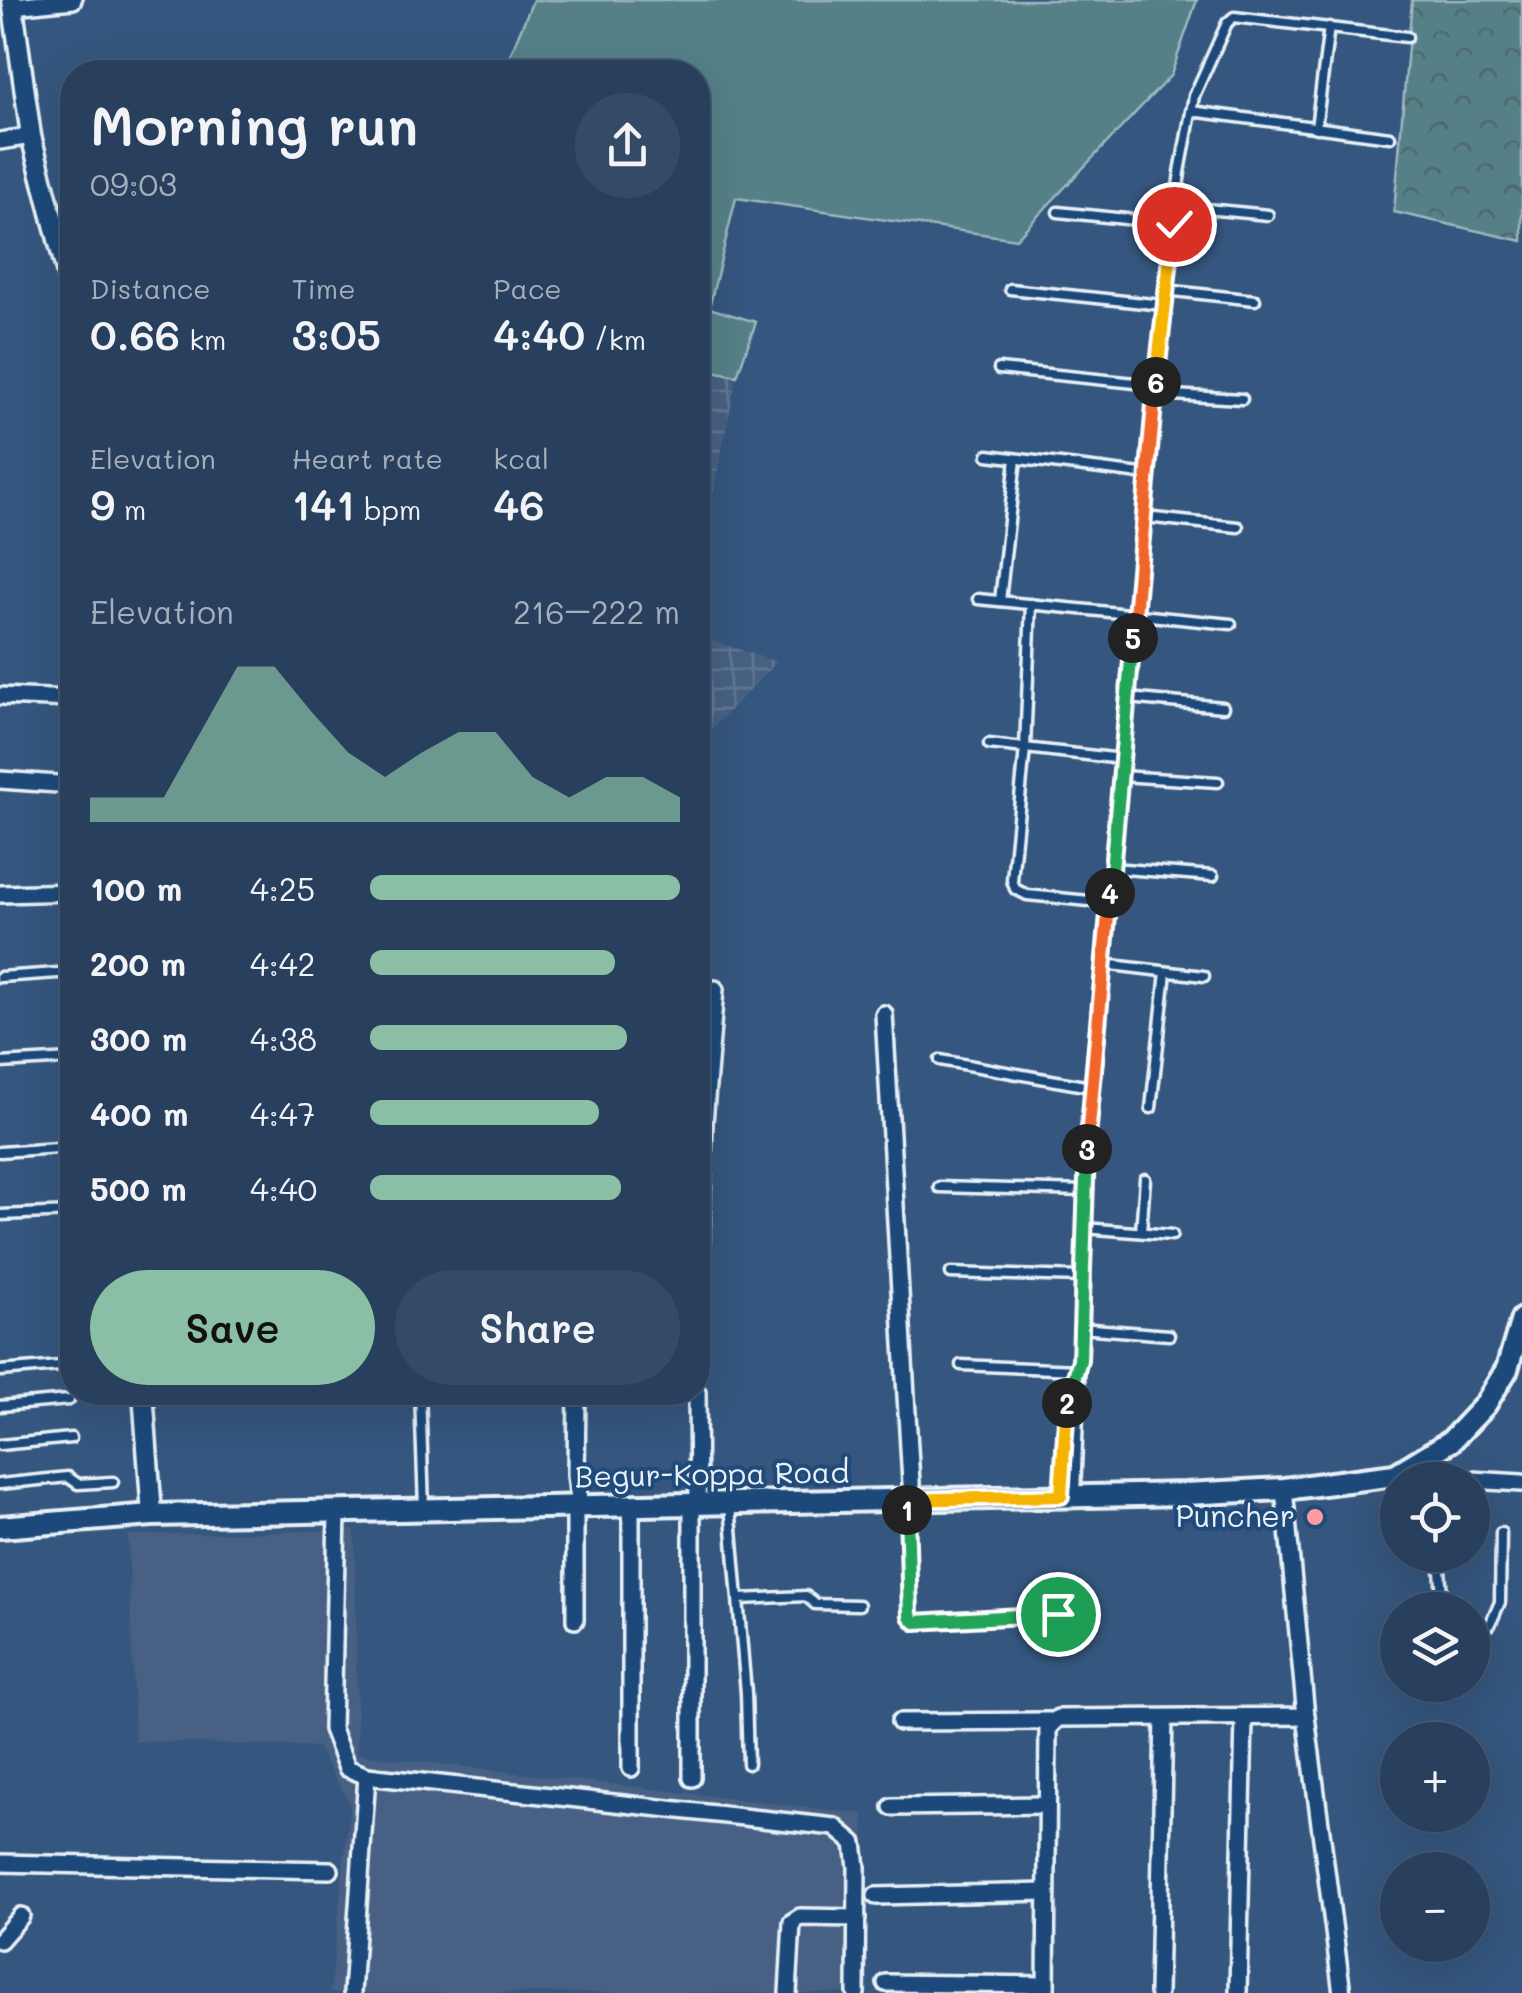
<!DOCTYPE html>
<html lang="en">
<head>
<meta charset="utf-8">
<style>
  body { margin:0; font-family:Mali,sans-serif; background:#344b67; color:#f1f3f6; height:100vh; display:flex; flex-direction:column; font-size:38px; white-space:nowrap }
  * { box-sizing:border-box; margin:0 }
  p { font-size:32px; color:#a5afbc }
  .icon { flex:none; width:55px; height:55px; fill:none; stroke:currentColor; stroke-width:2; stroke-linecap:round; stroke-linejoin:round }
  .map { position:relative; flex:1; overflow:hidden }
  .details { position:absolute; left:60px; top:60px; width:650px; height:1345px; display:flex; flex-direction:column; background:#28405e; border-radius:40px; box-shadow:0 10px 40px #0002,0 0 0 2px #445973 }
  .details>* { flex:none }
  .fabs { position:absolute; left:1380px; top:1462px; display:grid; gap:20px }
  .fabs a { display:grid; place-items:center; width:110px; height:110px; border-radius:50%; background:#28405e; box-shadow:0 10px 40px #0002,0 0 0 2px #445973; font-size:50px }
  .pin { position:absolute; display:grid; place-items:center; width:85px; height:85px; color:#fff; margin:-42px; border:5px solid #fff; border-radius:50%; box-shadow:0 2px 10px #0007 }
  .km { position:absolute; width:50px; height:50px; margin:-25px; border-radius:50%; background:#222; color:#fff; font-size:28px; line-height:50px; text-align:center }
  .round { display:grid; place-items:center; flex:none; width:105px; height:105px; border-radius:52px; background:#344b67 }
  .head { display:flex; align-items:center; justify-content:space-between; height:170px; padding:0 30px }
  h1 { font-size:55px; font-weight:600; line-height:75px }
  .metrics { display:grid; grid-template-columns:repeat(3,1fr); gap:15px; height:170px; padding:10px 30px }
  .metrics div { display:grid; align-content:center }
  .metrics b { font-size:42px; font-weight:600 }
  .metrics small { font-size:28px; font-weight:400 }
  .metrics p { font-size:28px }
  .chart { height:280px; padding:20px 30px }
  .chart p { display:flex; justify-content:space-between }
  .chart svg { width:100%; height:180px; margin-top:10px; fill:#8abfa5; opacity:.7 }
  .primary-button { display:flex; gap:20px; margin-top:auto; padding:20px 30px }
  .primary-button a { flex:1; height:115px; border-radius:60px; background:#8abfa5; color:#111; font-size:40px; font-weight:600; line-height:115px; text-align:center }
  .primary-button a+a { background:#344b67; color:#f1f3f6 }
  ul { padding:0 30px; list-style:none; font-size:32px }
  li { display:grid; grid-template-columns:160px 120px 1fr; align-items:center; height:75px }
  li i { height:25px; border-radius:12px; background:#8abfa5 }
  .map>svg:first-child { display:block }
  .built { fill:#476183 }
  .industrial { fill:url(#industrial-grid) }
  .green { fill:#558088; stroke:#9eb8c0; stroke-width:2.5 }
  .forest { fill:url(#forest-crowns); stroke:#9eb8c0; stroke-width:2.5 }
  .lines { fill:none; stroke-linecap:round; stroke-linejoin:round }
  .service-casing { stroke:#e8f1f8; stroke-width:15 }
  .minor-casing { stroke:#e8f1f8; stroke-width:22 }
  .tertiary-casing { stroke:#e8f1f8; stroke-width:25 }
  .secondary-casing { stroke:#e8f1f8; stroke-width:28 }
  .service { stroke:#1f4a7a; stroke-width:8 }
  .minor { stroke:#1f4a7a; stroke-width:15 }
  .tertiary { stroke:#1f4a7a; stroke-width:18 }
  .secondary { stroke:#1f4a7a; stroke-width:20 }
  .split-1-casing { stroke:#fff; stroke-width:20 }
  .split-2-casing { stroke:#fff; stroke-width:20 }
  .split-3-casing { stroke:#fff; stroke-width:20 }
  .split-4-casing { stroke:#fff; stroke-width:20 }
  .split-5-casing { stroke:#fff; stroke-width:20 }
  .split-6-casing { stroke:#fff; stroke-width:20 }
  .split-7-casing { stroke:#fff; stroke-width:20 }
  .split-1 { stroke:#22a559; stroke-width:12 }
  .split-2 { stroke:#f5b400; stroke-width:12 }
  .split-3 { stroke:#22a559; stroke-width:12 }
  .split-4 { stroke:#f0652b; stroke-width:12 }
  .split-5 { stroke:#22a559; stroke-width:12 }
  .split-6 { stroke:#f0652b; stroke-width:12 }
  .split-7 { stroke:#f5b400; stroke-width:12 }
  .poi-dot { fill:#ff9aa2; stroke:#1f4a7a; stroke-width:4 }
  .labels { text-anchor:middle; stroke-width:8; stroke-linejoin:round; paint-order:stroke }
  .street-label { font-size:30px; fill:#e8f1f8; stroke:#1f4a7a }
  .poi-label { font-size:30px; fill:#e8f1f8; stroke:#1f4a7a; text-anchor:end }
</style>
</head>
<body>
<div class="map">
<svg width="1522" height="1993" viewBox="0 0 1522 1993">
  <defs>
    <pattern id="industrial-grid" width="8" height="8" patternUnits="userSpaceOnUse" patternTransform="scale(2.5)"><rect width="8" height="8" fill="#476183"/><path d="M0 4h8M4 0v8" fill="none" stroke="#627895"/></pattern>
    <pattern id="forest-crowns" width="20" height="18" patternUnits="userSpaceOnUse" patternTransform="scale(2.5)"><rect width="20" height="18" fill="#558088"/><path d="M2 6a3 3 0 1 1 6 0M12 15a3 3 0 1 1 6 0" fill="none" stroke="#4e676c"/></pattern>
  </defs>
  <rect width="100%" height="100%" fill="#35567e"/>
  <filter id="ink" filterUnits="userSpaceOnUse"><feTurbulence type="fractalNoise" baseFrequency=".01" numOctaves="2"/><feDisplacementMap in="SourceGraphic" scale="20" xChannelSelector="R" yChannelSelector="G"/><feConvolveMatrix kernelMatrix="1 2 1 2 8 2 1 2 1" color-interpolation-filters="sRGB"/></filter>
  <g filter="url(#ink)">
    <polygon class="built" points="355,1530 357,1754 864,1814 868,1993 330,1993 350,1804 317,1747 135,1741 128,1535"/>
    <g class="industrial">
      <polygon points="698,368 737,376 698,567"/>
      <polygon points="698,636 777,662 698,743"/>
    </g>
    <polygon class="green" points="533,0 1197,0 1171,75 1016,239 736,198 709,308 756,322 737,376 698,368 698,72 503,72"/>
    <polygon class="forest" points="1412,0 1522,0 1522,241 1394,212"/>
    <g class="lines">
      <g class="service-casing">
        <g id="service">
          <polyline points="1191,111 1390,137"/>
          <polyline points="1316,128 1329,27"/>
          <polyline points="1176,206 1268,215"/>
          <polyline points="1058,212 1174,224"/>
          <polyline points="1010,289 1163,305"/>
          <polyline points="1165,290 1255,300"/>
          <polyline points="999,369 1155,385"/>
          <polyline points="1155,394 1242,399"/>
          <polyline points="988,455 1149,475"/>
          <polyline points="1145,517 1238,527"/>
          <polyline points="978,599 1231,624"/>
          <polyline points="1000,601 1016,459"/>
          <polyline points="1031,604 1025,748 1012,880 1015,889 1027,895 1110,903"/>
          <polyline points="1128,698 1223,707"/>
          <polyline points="989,744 1122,759"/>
          <polyline points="1120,776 1218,782"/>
          <polyline points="1112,868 1213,876"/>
          <polyline points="1103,964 1204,976"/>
          <polyline points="0,977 72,972"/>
          <polyline points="940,1060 1090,1087"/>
          <polyline points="0,1063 72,1059"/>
          <polyline points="1151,1108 1166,972"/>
          <polyline points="0,1152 72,1147"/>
          <polyline points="939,1187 1085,1191"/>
          <polyline points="0,1215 72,1212"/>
          <polyline points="1084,1228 1172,1235"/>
          <polyline points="1141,1232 1145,1179"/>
          <polyline points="951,1273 1082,1277"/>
          <polyline points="1080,1328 1169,1335"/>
          <polyline points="961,1365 1077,1370"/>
          <polyline points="0,1371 72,1365"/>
          <polyline points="420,1392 424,1508"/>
          <polyline points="0,1406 69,1400"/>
          <polyline points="0,1445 71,1438"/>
          <polyline points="0,1484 68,1477 78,1484 113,1482"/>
          <polyline points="1061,1494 1068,1403 1077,1369"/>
          <polyline points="1075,1496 1090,1087 1163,305 1180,172 1194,96 1227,23 1234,17 1407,37"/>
          <polyline points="907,1500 910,1616 915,1621 1058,1614"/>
          <polyline points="730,1505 746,1693 748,1764"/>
          <polyline points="1439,1555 1443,1610"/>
          <polyline points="739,1599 806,1596 815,1604 859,1605"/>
          <polyline points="1472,1630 1490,1625 1500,1602 1501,1533"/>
        </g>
      </g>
      <g class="minor-casing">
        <g id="minor">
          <polyline points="13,6 73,0"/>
          <polyline points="0,141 31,136"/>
          <polyline points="0,696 72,699"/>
          <polyline points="0,780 72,785"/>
          <polyline points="0,894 72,892"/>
          <polyline points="884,1014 912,1500"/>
          <polyline points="698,1335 704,1123 715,989"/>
          <polyline points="577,1392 576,1475 580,1508"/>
          <polyline points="697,1392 698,1505"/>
          <polyline points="1395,1475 1472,1480"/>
          <polyline points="1472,1480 1522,1483"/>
          <polyline points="631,1507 631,1768"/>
          <polyline points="337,1513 332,1729 347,1768 367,1776 835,1827 854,1843 857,1867 856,1993"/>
          <polyline points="575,1620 575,1508"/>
          <polyline points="1306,1716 1342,1993"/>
          <polyline points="900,1722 1051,1721"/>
          <polyline points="692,1778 692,1506"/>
          <polyline points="892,1807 1047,1805"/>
          <polyline points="0,1863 330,1870"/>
          <polyline points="876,1896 1046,1892"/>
          <polyline points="0,1940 21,1916"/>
          <polyline points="886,1983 1046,1985"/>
          <polyline points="352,1993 367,1776"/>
          <polyline points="788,1993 792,1922 800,1917 857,1918"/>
          <polyline points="1046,1993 1048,1728 1058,1718 1306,1716 1284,1489"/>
          <polyline points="1158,1993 1164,1718"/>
          <polyline points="1238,1993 1244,1718"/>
        </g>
      </g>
      <g class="tertiary-casing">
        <g id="tertiary">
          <polyline points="12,0 31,136 72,293"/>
          <polyline points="143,1392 152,1515"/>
        </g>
      </g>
      <g class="secondary-casing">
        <polyline id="secondary" points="0,1527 152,1515 1185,1494 1284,1489 1395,1475 1451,1441 1485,1405 1507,1369 1522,1319"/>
      </g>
      <use href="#service" class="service"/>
      <use href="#minor" class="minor"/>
      <use href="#tertiary" class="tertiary"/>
      <use href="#secondary" class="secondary"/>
    </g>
  </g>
  <g class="lines" filter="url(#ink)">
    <g class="split-1-casing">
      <polyline id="split-1" points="907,1510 910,1616 915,1622 1058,1614"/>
    </g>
    <g class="split-2-casing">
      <polyline id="split-2" points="907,1510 907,1500 1061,1496 1067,1403"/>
    </g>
    <g class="split-3-casing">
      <polyline id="split-3" points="1067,1403 1080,1360 1087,1149"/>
    </g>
    <g class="split-4-casing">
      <polyline id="split-4" points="1087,1149 1110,893"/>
    </g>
    <g class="split-5-casing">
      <polyline id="split-5" points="1110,893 1133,638"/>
    </g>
    <g class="split-6-casing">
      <polyline id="split-6" points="1133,638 1156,382"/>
    </g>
    <g class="split-7-casing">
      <polyline id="split-7" points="1156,382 1174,224"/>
    </g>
    <use href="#split-1" class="split-1"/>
    <use href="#split-2" class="split-2"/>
    <use href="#split-3" class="split-3"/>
    <use href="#split-4" class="split-4"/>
    <use href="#split-5" class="split-5"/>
    <use href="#split-6" class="split-6"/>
    <use href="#split-7" class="split-7"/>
  </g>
  <circle class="poi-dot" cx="1315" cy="1517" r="10"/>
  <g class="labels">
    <g class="street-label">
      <text transform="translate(712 1475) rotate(-1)" y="10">Begur-Koppa Road</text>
    </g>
    <g class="poi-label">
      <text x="1295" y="1527">Puncher</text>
    </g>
  </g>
</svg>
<div class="fabs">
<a><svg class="icon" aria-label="locate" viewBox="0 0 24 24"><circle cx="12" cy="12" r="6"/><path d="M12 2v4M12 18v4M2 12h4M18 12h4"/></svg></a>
<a><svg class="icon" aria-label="layers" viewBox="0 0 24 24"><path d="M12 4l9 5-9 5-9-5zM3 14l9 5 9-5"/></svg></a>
<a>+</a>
<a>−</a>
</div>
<div class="pin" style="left:1058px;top:1614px;background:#1e9e55"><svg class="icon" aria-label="arrive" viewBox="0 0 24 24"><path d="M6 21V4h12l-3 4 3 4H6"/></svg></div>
<div class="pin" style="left:1174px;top:224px;background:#d93025"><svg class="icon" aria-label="check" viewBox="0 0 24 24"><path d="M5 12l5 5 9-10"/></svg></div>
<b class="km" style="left:907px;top:1510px">1</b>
<b class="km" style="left:1067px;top:1403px">2</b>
<b class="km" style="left:1087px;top:1149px">3</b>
<b class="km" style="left:1110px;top:893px">4</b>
<b class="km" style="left:1133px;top:638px">5</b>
<b class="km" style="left:1156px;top:382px">6</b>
<section class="details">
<div class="head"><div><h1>Morning run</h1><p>09:03</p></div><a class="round"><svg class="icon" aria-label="share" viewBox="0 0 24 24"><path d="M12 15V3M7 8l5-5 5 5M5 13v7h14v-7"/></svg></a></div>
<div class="metrics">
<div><p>Distance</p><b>0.66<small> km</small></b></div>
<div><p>Time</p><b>3:05</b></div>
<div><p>Pace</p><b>4:40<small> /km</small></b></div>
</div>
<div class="metrics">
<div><p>Elevation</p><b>9<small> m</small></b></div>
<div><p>Heart rate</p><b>141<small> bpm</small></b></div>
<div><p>kcal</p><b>46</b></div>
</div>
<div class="chart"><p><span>Elevation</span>216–222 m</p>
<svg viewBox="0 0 160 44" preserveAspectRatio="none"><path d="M0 44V38L10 38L20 38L30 22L40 6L50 6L60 17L70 27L80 33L90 27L100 22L110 22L120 33L130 38L140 33L150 33L160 38V44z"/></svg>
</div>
<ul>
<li><b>100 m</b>4:25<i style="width:100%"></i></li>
<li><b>200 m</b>4:42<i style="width:79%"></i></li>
<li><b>300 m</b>4:38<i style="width:83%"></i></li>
<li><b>400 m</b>4:47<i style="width:74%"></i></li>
<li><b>500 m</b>4:40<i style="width:81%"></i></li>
</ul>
<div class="primary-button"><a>Save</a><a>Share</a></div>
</section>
</div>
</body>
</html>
